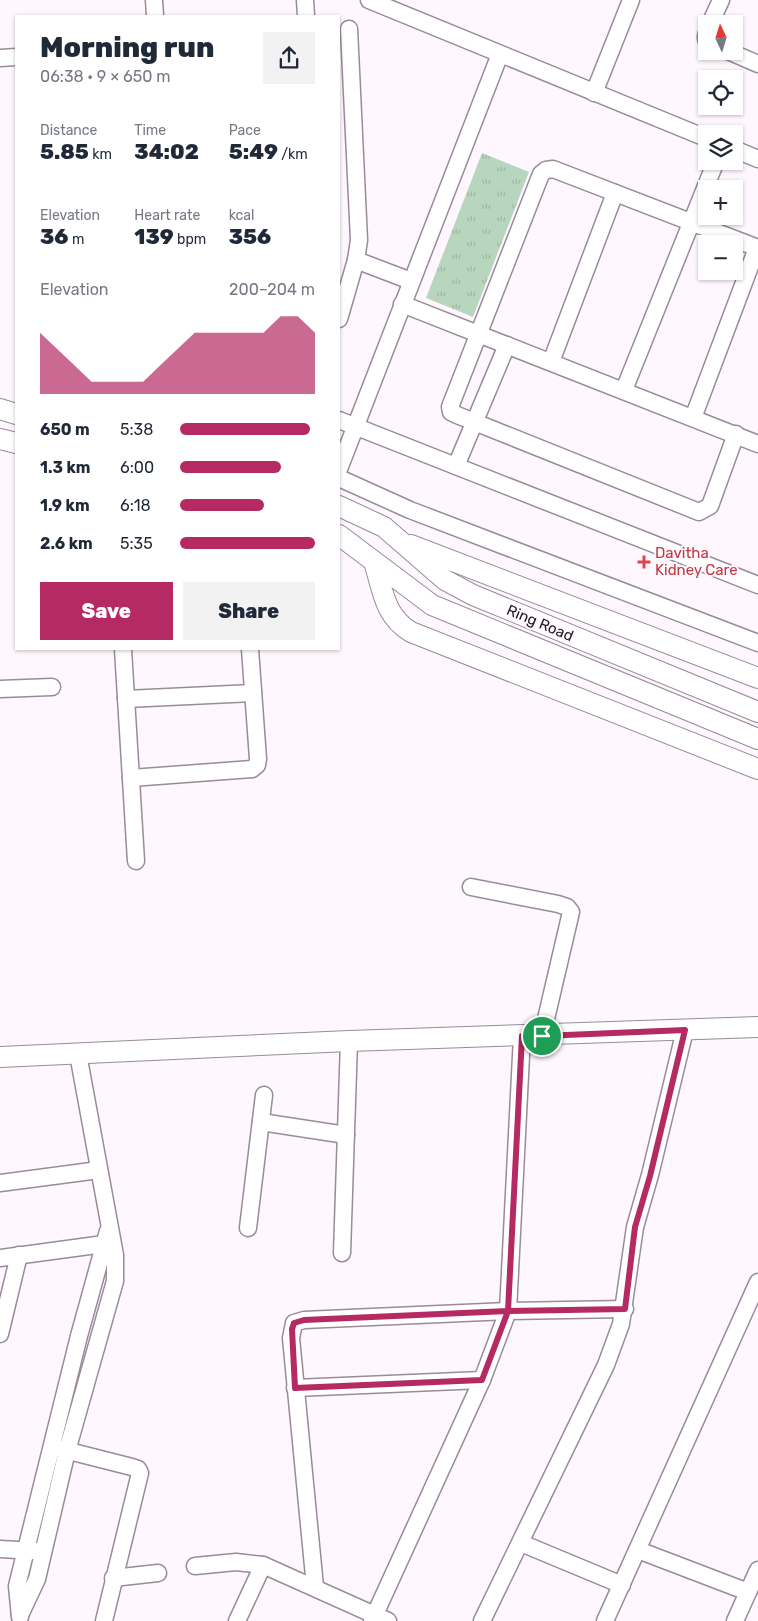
<!DOCTYPE html>
<html lang="en">
<head>
<meta charset="utf-8">
<style>
  body { margin:0; font-family:Rubik,sans-serif; background:#f2f2f3; color:#1f2937; height:100vh; display:flex; flex-direction:column; font-size:19px; white-space:nowrap }
  * { box-sizing:border-box; margin:0 }
  p { font-size:16px; color:#747a83 }
  .icon { flex:none; width:28px; height:28px; fill:none; stroke:currentColor; stroke-width:2; stroke-linecap:round; stroke-linejoin:round }
  .map { position:relative; flex:1; overflow:hidden }
  .sheet { position:absolute; left:15px; top:15px; width:325px; height:635px; display:flex; flex-direction:column; background:#fff; border-radius:0px; box-shadow:0 1px 4px #0004 }
  .sheet>* { flex:none }
  .needle { width:32px; rotate:356deg }
  .tools { position:absolute; left:698px; top:15px; display:grid; gap:10px }
  .tools a { display:grid; place-items:center; width:45px; height:45px; border-radius:0px; background:#fff; box-shadow:0 1px 4px #0004; font-size:25px }
  .pin { position:absolute; display:grid; place-items:center; width:42px; height:42px; color:#fff; margin:-21px; border:2px solid #fff; border-radius:50%; box-shadow:0 1px 5px #0007 }
  .round { display:grid; place-items:center; flex:none; width:52px; height:52px; border-radius:0px; background:#f2f2f3 }
  .summary { display:flex; align-items:center; justify-content:space-between; height:85px; padding:0 25px }
  h1 { font-size:28px; font-weight:800; line-height:38px }
  .metrics { display:grid; grid-template-columns:repeat(3,1fr); gap:8px; height:85px; padding:5px 25px }
  .metrics div { display:grid; align-content:center }
  .metrics b { font-size:21px; font-weight:800 }
  .metrics small { font-size:14px; font-weight:400 }
  .metrics p { font-size:14px }
  .chart { height:140px; padding:10px 25px }
  .chart p { display:flex; justify-content:space-between }
  .chart svg { width:100%; height:90px; margin-top:5px; fill:#b52a63; opacity:.7 }
  .action { display:flex; gap:10px; margin-top:auto; padding:10px 25px }
  .action a { flex:1; height:58px; border-radius:0px; background:#b52a63; color:#fff; font-size:20px; font-weight:800; line-height:58px; text-align:center }
  .action a+a { background:#f2f2f3; color:#1f2937 }
  ul { padding:0 25px; list-style:none; font-size:16px }
  li { display:grid; grid-template-columns:80px 60px 1fr; align-items:center; height:38px }
  li i { height:12px; border-radius:6px; background:#b52a63 }
  .map>svg:first-child { display:block }
  .park { fill:url(#park-tufts) }
  .lines { fill:none; stroke-linecap:round; stroke-linejoin:round }
  .minor-casing { stroke:#9a8a9a; stroke-width:19 }
  .tertiary-casing { stroke:#9a8a9a; stroke-width:22 }
  .minor { stroke:#fff; stroke-width:16 }
  .tertiary { stroke:#fff; stroke-width:20 }
  .route-casing { stroke:#fff; stroke-width:10 }
  .route { stroke:#b52a63; stroke-width:6 }
  .health-dot { fill:#e0444e; stroke:#fef7fe; stroke-width:2 }
  .labels { text-anchor:middle; stroke-width:4; stroke-linejoin:round; paint-order:stroke }
  .health-label { font-size:15px; fill:#be3a42; stroke:#fef7fe; text-anchor:start }
  .street-label { font-size:15px; fill:#201a20; stroke:#fef7fe }
</style>
</head>
<body>
<div class="map">
<svg width="758" height="1621" viewBox="0 0 758 1621">
  <defs>
    <pattern id="park-tufts" width="24" height="20" patternUnits="userSpaceOnUse" patternTransform="scale(1.25)"><rect width="24" height="20" fill="#b8d6be"/><path d="M3 7l-1-3M5 7V3M7 7l1-3M15 17l-1-3M17 17v-4M19 17l1-3" fill="none" stroke="#9eb7a3"/></pattern>
  </defs>
  <rect width="100%" height="100%" fill="#fef7fe"/>
  <polygon class="park" points="482,153 529,172 473,317 426,298"/>
  <g class="lines">
    <g class="minor-casing">
      <g id="minor">
        <polyline points="154,0 155,16"/>
        <polyline points="305,0 306,16"/>
        <polyline points="369,0 706,138"/>
        <polyline points="710,24 721,0"/>
        <polyline points="706,35 706,39"/>
        <polyline points="728,51 758,64"/>
        <polyline points="0,58 16,57"/>
        <polyline points="594,93 631,0"/>
        <polyline points="734,149 758,159"/>
        <polyline points="356,260 411,281"/>
        <polyline points="402,304 758,444"/>
        <polyline points="339,319 356,260 359,240 349,29"/>
        <polyline points="551,362 615,193"/>
        <polyline points="624,390 716,161"/>
        <polyline points="693,418 757,248"/>
        <polyline points="339,420 758,585"/>
        <polyline points="736,434 710,506 699,512 457,415 451,412 450,407 541,174 546,170 553,169 758,248"/>
        <polyline points="456,466 507,345"/>
        <polyline points="339,469 500,54"/>
        <polyline points="339,478 410,510 758,643"/>
        <polyline points="123,649 136,861"/>
        <polyline points="0,689 52,687"/>
        <polyline points="126,699 253,693"/>
        <polyline points="131,778 252,769 257,765 258,759 250,649"/>
        <polyline points="471,887 558,904 567,907 571,912 542,1036"/>
        <polyline points="261,1122 346,1135"/>
        <polyline points="0,1183 99,1170"/>
        <polyline points="248,1228 264,1095"/>
        <polyline points="342,1253 349,1041"/>
        <polyline points="0,1258 104,1244"/>
        <polyline points="0,1334 19,1255"/>
        <polyline points="295,1388 482,1380"/>
        <polyline points="57,1448 132,1467 138,1469 140,1473 104,1621"/>
        <polyline points="521,1543 622,1585"/>
        <polyline points="0,1549 35,1551"/>
        <polyline points="638,1550 748,1592"/>
        <polyline points="195,1566 236,1562 263,1565"/>
        <polyline points="113,1578 158,1573"/>
        <polyline points="315,1587 291,1338 294,1323 304,1320 508,1311 625,1309"/>
        <polyline points="20,1615 37,1579 67,1451 115,1281 115,1255 78,1054"/>
        <polyline points="20,1617 17,1586 79,1336 108,1231"/>
        <polyline points="237,1621 263,1565 388,1621"/>
        <polyline points="372,1621 482,1380 508,1311 522,1036"/>
        <polyline points="482,1621 606,1365 621,1324 635,1227 650,1175 685,1030"/>
        <polyline points="605,1621 758,1282"/>
        <polyline points="735,1621 758,1570"/>
      </g>
    </g>
    <g class="tertiary-casing">
      <g id="tertiary">
        <polyline points="0,409 16,414"/>
        <polyline points="0,439 16,443"/>
        <polyline points="339,506 384,527 445,580 473,595 758,712"/>
        <polyline points="339,535 432,605 758,739"/>
        <polyline points="411,545 758,678"/>
        <path d="M 374,562 C 383,590 384,616 411,632 L 758,769"/>
        <polyline points="0,1057 349,1041 758,1027"/>
      </g>
    </g>
    <use href="#minor" class="minor"/>
    <use href="#tertiary" class="tertiary"/>
  </g>
  <g class="lines">
    <g class="route-casing">
      <polyline id="route" points="542,1036 522,1036 508,1311 482,1380 295,1388 292,1329 294,1323 304,1320 508,1311 625,1309 635,1227 650,1176 685,1030 542,1036"/>
    </g>
    <use href="#route" class="route"/>
  </g>
  <path class="health-dot" d="M641.5 554.5h5v5h5v5h-5v5h-5v-5h-5v-5h5z"/>
  <g class="labels">
    <g class="health-label">
      <text x="655" y="558">Davitha<tspan x="655" dy="17">Kidney Care</tspan></text>
    </g>
    <g class="street-label">
      <text transform="translate(540 623) rotate(23)" y="5">Ring Road</text>
    </g>
  </g>
</svg>
<div class="tools">
<a><svg class="needle" viewBox="-14 -14 28 28"><path d="M0-13l5 13h-10z" fill="#e53935"/><path d="M0 13l5-13h-10z" fill="#747a83"/></svg></a>
<a><svg class="icon" aria-label="locate" viewBox="0 0 24 24"><circle cx="12" cy="12" r="6"/><path d="M12 2v4M12 18v4M2 12h4M18 12h4"/></svg></a>
<a><svg class="icon" aria-label="layers" viewBox="0 0 24 24"><path d="M12 4l9 5-9 5-9-5zM3 14l9 5 9-5"/></svg></a>
<a>+</a>
<a>−</a>
</div>
<div class="pin" style="left:542px;top:1036px;background:#1e9e55"><svg class="icon" aria-label="arrive" viewBox="0 0 24 24"><path d="M6 21V4h12l-3 4 3 4H6"/></svg></div>
<section class="sheet">
<div class="summary"><div><h1>Morning run</h1><p>06:38 · 9 × 650 m</p></div><a class="round"><svg class="icon" aria-label="share" viewBox="0 0 24 24"><path d="M12 15V3M7 8l5-5 5 5M5 13v7h14v-7"/></svg></a></div>
<div class="metrics">
<div><p>Distance</p><b>5.85<small> km</small></b></div>
<div><p>Time</p><b>34:02</b></div>
<div><p>Pace</p><b>5:49<small> /km</small></b></div>
</div>
<div class="metrics">
<div><p>Elevation</p><b>36<small> m</small></b></div>
<div><p>Heart rate</p><b>139<small> bpm</small></b></div>
<div><p>kcal</p><b>356</b></div>
</div>
<div class="chart"><p><span>Elevation</span>200–204 m</p>
<svg viewBox="0 0 160 44" preserveAspectRatio="none"><path d="M0 44V14L10 22L20 30L30 38L40 38L50 38L60 38L70 30L80 22L90 14L100 14L110 14L120 14L130 14L140 6L150 6L160 14V44z"/></svg>
</div>
<ul>
<li><b>650 m</b>5:38<i style="width:96%"></i></li>
<li><b>1.3 km</b>6:00<i style="width:75%"></i></li>
<li><b>1.9 km</b>6:18<i style="width:62%"></i></li>
<li><b>2.6 km</b>5:35<i style="width:100%"></i></li>
</ul>
<div class="action"><a>Save</a><a>Share</a></div>
</section>
</div>
</body>
</html>
